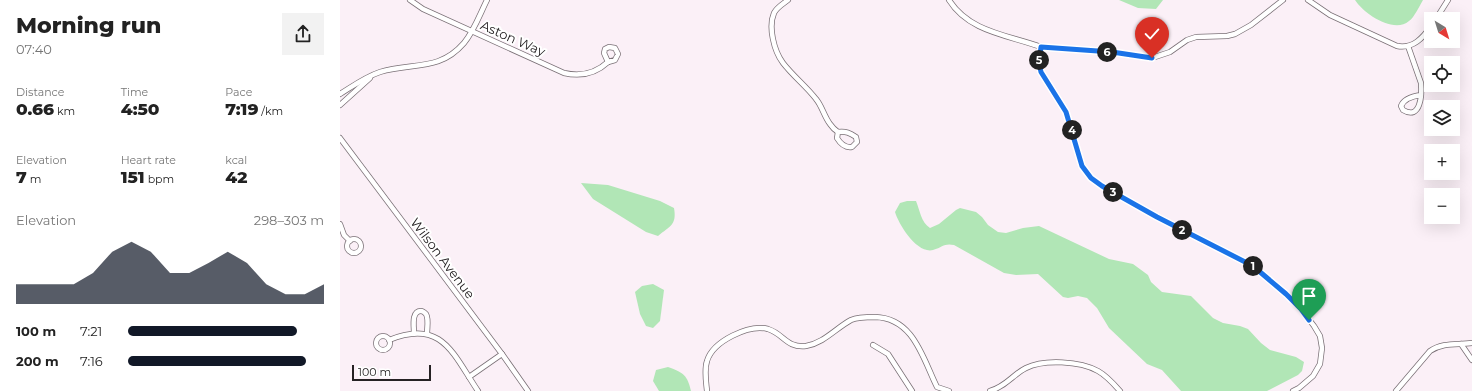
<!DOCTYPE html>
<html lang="en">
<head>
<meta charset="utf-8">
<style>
  body { margin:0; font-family:Montserrat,sans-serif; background:#f2f2f2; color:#222; height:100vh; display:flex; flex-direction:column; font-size:15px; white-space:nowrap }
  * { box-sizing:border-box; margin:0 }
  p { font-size:13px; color:#767676 }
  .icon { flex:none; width:22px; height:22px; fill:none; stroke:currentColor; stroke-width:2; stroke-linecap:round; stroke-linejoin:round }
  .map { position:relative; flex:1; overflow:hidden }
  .side { display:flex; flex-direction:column; background:#fff; width:340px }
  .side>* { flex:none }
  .needle { width:26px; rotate:142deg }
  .buttons { position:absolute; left:1084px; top:12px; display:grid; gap:8px }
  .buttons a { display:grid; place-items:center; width:36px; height:36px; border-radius:0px; background:#fff; box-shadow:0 4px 16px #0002; font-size:20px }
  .scale { position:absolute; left:12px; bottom:10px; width:79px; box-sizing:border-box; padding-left:4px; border:2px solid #252123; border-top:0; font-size:11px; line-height:14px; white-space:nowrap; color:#252123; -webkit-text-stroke:3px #fff; paint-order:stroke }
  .pin { position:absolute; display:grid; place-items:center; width:34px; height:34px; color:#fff; margin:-41px -17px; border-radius:50% 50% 50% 0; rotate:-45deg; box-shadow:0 0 4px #0007 }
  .pin .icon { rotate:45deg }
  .km { position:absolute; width:20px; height:20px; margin:-10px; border-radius:50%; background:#222; color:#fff; font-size:11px; line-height:20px; text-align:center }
  .round { display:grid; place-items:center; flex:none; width:42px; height:42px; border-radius:0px; background:#f2f2f2 }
  .overview { display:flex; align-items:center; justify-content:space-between; height:68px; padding:0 16px }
  h1 { font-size:22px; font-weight:800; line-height:30px }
  .metrics { display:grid; grid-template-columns:repeat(3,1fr); gap:6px; height:68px; padding:4px 16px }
  .metrics div { display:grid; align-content:center }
  .metrics b { font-size:17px; font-weight:800 }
  .metrics small { font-size:11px; font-weight:400 }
  .metrics p { font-size:11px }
  .chart { height:112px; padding:8px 16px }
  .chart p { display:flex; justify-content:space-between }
  .chart svg { width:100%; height:72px; margin-top:4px; fill:#111827; opacity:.7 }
  ul { padding:0 16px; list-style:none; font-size:13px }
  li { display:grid; grid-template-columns:64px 48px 1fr; align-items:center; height:30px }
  li i { height:10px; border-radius:5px; background:#111827 }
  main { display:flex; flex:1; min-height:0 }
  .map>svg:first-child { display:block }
  .water { fill:#b1e6b6 }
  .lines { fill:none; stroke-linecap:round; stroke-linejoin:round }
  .street-casing { stroke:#7a7076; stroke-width:6 }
  .street { stroke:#fff; stroke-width:4.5 }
  .route-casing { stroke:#fff; stroke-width:8 }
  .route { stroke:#1a73e8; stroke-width:5 }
  .labels { text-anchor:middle; stroke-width:4; stroke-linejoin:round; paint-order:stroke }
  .street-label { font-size:13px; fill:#252123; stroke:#fff }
</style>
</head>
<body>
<main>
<section class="side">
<div class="overview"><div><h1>Morning run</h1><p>07:40</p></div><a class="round"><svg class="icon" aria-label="share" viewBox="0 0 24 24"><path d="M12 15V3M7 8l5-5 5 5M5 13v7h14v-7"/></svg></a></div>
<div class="metrics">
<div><p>Distance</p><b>0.66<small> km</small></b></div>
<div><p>Time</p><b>4:50</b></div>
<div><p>Pace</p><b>7:19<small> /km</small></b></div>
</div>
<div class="metrics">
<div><p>Elevation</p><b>7<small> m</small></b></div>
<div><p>Heart rate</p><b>151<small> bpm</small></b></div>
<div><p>kcal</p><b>42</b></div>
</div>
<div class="chart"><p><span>Elevation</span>298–303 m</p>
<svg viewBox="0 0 160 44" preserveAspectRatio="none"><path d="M0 44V32L10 32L20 32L30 32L40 25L50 12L60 6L70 12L80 25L90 25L100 19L110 12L120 19L130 32L140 38L150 38L160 32V44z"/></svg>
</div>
<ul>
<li><b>100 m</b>7:21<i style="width:86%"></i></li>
<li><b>200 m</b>7:16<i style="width:91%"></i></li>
</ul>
</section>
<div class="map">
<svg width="1132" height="391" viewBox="0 0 1132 391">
  <rect width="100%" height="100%" fill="#fbf0f7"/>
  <g class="water">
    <polygon points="779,0 823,0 816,9 798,8"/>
    <path d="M 1015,0 L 1083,0 C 1080,5 1074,18 1069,21 C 1054,34 1024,14 1015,0 Z"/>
    <path d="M 241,183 L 268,185 L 320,201 L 334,208 C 337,225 330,226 318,236 L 306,232 L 253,199 Z"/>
    <path d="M 567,201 L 576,201 C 580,211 581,222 590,228 L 599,224 L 616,210 L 620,208 L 636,212 L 642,217 L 648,225 L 658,232 L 666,233 L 683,228 L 699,226 L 769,259 L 793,264 L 808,275 L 811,282 L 822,292 L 851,296 L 873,318 L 883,323 L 900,326 L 908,329 L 921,343 L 930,350 L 956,357 L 964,362 L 962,371 L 958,375 L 927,391 L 841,391 L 822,370 L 807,364 L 769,328 L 757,308 L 747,298 L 738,296 L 728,298 L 723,297 L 698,274 L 676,275 L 664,273 L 614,245 C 604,243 603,247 593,250 C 577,254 559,225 555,212 L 560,203 Z"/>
    <polygon points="313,284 324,290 320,321 313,328 306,326 300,314 295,292 302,286"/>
    <path d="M 328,367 C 344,373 347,375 351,391 L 319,391 L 313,381 L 316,370 Z"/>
  </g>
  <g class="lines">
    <g class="street-casing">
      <g id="street">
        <path d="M 70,0 L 83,9 L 224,73 C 241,77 255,74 268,62"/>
        <path d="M 448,0 C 443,4 437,7 434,13 C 428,27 434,51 443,63 C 453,76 466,86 476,99 C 482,106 484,116 490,124 C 492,127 495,130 498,132"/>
        <path d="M 609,0 C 629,32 668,35 701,47 L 699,63 L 701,72 L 726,112 L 742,165 L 751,178 L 762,186 L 817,217 L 913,266 L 946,294 L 961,309 L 974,326 L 980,336 L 982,348 L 980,364 L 973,376 L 959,388 L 953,391"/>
        <path d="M 968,0 L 990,15 L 1057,46 C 1073,49 1083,38 1091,26"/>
        <polyline points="1096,19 1108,0"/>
        <path d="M 1068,46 L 1081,83 C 1082,94 1081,121 1063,110 L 1061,106 C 1064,98 1074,96 1081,95"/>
        <polygon points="269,47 275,48 278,54 275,60 268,62 264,53 265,49"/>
        <polyline points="701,47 772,52 812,58 830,52 847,40 856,37 887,36 895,34 911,25 943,0"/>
        <path d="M 0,94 C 13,86 25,77 40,72 C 72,62 99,72 124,43 C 134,31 140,14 147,0"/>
        <polyline points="0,105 30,78"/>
        <path d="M 498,132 C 506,131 510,133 516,137 L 517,142 L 512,147 C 505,148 500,143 497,138 Z"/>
        <polyline points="0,138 162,354 188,391"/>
        <polyline points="0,224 4,235 10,241"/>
        <circle cx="14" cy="246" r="7"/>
        <path d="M 74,333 C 74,327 71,311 81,311 C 83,311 85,313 86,314 C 89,319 87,328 87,334"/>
        <circle cx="43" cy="343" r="7"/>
        <path d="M 49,340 C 102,318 113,354 138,391"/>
        <polyline points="1121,344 1132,360"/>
        <polyline points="533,345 548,354 572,391"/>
        <polyline points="129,377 162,354"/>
        <path d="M 367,391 C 366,381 364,370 367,361 C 373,341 409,324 428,329 C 444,334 446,348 466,346 C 484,343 496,328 511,320 C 518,317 527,317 535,317 C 574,318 583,359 597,387 L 609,391"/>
        <path d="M 650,391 C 667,386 672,375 686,368 C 704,359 740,361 758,371 C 767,376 773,383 780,391"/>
        <path d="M 1056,391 L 1090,351 C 1103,342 1117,345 1132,343"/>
      </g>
    </g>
    <use href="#street" class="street"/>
  </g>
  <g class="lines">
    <g class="route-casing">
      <polyline id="route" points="812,58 772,52 701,47 699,63 701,72 726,112 742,166 751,178 762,186 817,217 913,266 946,294 961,309 969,320"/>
    </g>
    <use href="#route" class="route"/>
  </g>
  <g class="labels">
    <g class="street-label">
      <text transform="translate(173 38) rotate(24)" y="5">Aston Way</text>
      <text transform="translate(103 258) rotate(53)" y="5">Wilson Avenue</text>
    </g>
  </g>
</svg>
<div class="buttons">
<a><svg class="needle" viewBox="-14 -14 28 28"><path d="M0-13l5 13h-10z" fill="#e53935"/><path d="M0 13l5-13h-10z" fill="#767676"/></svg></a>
<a><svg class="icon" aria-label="locate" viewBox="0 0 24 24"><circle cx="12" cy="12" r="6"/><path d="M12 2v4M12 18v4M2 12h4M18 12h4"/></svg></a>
<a><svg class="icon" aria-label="layers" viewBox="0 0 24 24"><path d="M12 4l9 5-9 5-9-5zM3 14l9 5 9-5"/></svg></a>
<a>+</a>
<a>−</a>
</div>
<div class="scale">100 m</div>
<div class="pin" style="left:969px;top:320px;background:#1e9e55"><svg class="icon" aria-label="arrive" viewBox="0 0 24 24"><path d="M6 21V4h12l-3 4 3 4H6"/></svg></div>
<div class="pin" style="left:812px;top:58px;background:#d93025"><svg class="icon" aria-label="check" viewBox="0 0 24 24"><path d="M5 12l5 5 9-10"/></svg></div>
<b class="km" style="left:913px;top:266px">1</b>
<b class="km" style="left:842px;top:230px">2</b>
<b class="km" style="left:773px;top:192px">3</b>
<b class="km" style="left:732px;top:130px">4</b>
<b class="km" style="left:699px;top:60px">5</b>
<b class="km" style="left:767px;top:52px">6</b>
</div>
</main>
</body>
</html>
